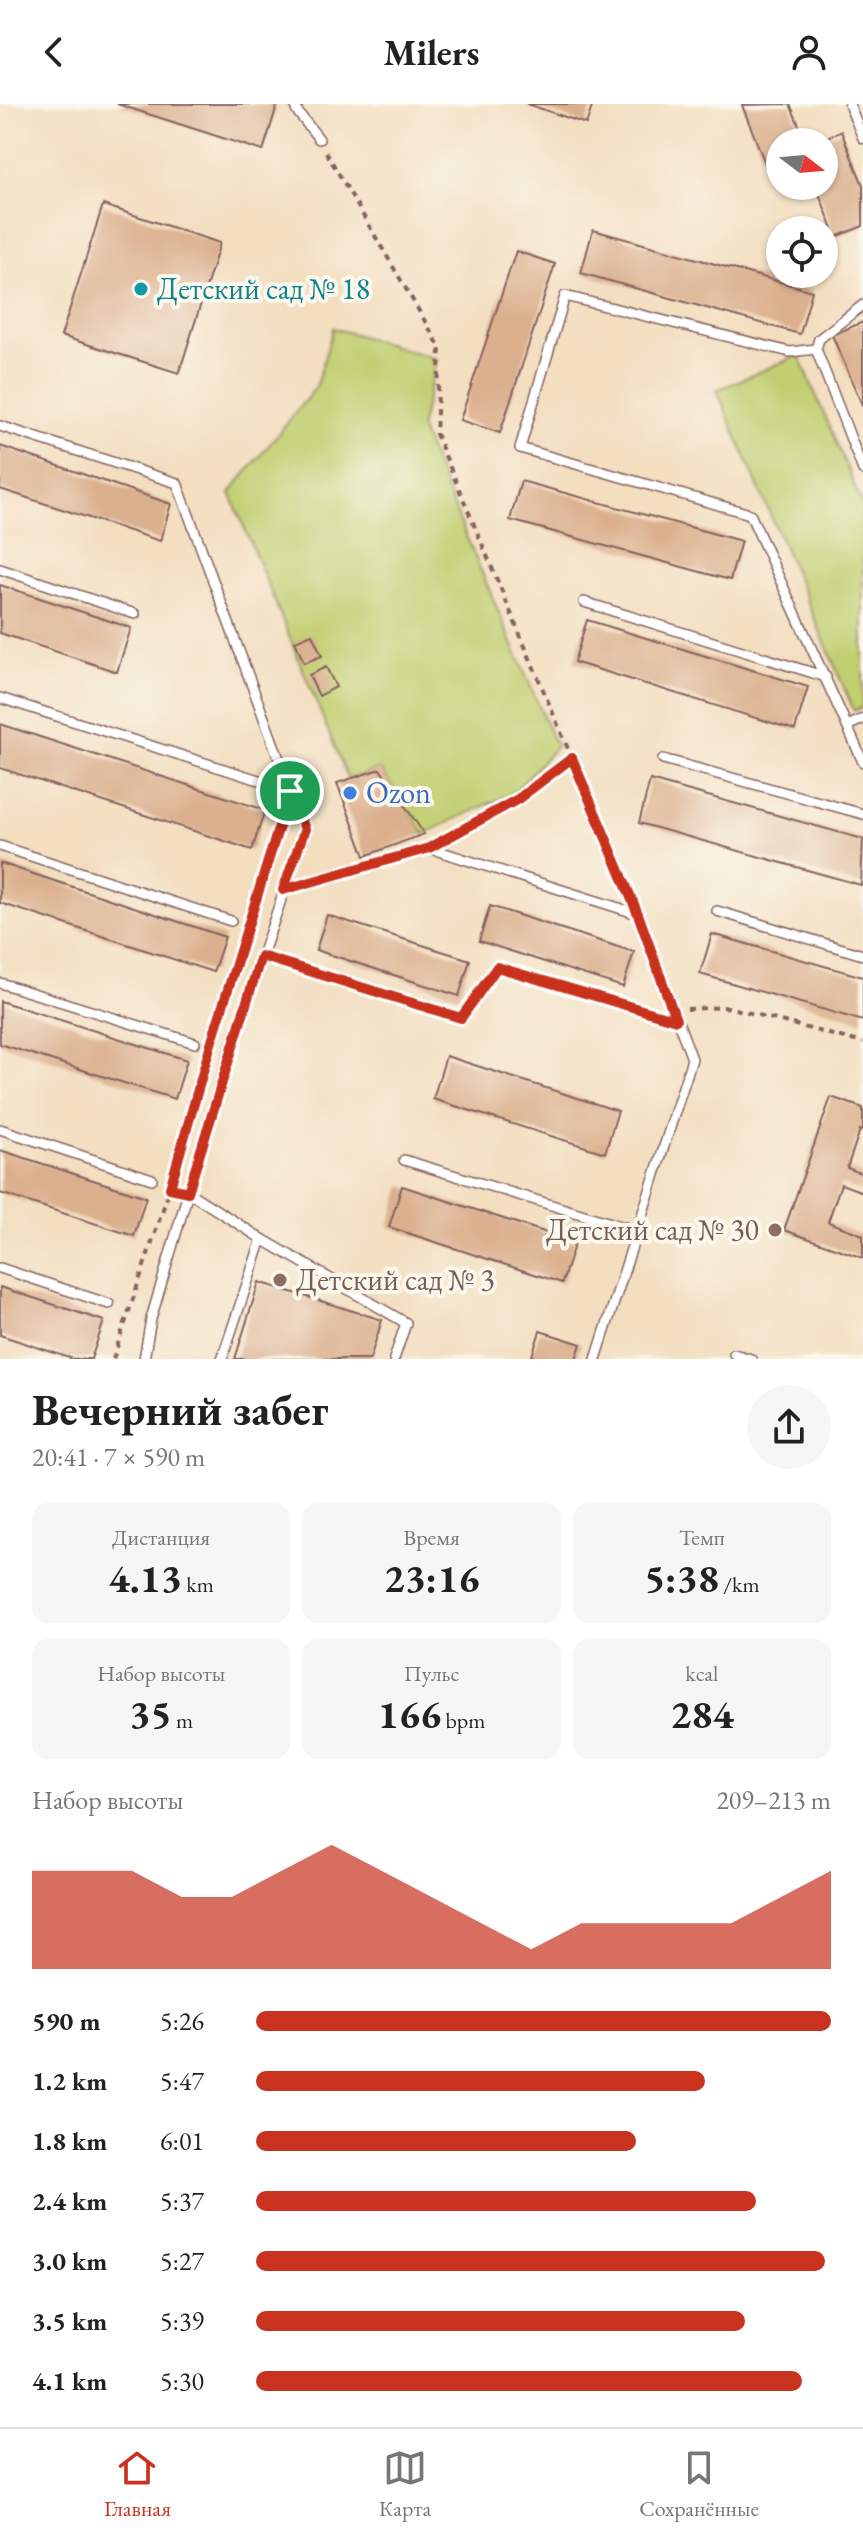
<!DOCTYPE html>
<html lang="ru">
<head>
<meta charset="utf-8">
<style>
  body { margin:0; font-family:"EB Garamond",serif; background:#f6f6f6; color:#222; height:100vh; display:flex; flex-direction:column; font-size:30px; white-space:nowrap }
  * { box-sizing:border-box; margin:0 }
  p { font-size:26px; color:#767676 }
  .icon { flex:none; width:44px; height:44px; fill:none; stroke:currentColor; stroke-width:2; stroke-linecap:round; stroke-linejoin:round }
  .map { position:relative; height:1255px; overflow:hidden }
  .sheet { display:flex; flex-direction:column; background:#fff; flex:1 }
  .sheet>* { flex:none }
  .needle { width:52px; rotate:106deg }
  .tools { position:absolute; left:766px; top:24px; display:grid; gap:16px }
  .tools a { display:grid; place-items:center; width:72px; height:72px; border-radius:50%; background:#fff; box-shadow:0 2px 6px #0004; font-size:40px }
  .pin { position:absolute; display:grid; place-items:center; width:68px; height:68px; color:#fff; margin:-34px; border:4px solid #fff; border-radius:50%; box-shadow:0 2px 8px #0007 }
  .round { display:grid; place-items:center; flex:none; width:84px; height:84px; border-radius:42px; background:#f6f6f6 }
  .overview { display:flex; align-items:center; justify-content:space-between; height:136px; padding:0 32px }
  h1 { font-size:44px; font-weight:700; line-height:60px }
  .stats { display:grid; grid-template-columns:repeat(3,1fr); gap:12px; height:136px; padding:8px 32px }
  .stats div { display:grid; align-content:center; border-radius:16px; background:#f6f6f6; text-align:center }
  .stats b { font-size:40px; font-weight:700 }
  .stats small { font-size:22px; font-weight:400 }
  .stats p { font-size:22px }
  .chart { height:224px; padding:16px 32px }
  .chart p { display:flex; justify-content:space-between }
  .chart svg { width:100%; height:144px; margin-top:8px; fill:#c8321e; opacity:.7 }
  ul { padding:0 32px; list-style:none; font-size:26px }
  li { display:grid; grid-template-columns:128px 96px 1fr; align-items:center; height:60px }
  li i { height:20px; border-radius:10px; background:#c8321e }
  header { display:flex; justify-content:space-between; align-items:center; height:104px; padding:0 32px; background:#fff; font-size:36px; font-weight:700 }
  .tab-bar { display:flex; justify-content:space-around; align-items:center; height:112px; border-top:2px solid #e0e0e0; background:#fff; font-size:22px; color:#767676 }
  .tab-bar a { display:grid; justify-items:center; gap:4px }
  .tab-bar .on { color:#c8321e }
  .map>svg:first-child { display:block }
  .green { fill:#c1cf71; stroke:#86774e; stroke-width:2 }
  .building { fill:#dbb08e }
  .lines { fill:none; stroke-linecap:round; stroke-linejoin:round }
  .lane-casing { stroke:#85625f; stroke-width:12 }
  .path { stroke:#85625f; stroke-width:4; stroke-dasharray:6 6; stroke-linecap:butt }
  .lane { stroke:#fff; stroke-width:9 }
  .route-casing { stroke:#fff; stroke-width:16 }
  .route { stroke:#c8321e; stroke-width:10 }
  .culture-dot { fill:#0f9aa8; stroke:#fbf7ec; stroke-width:3 }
  .shop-dot { fill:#3f7fe0; stroke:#fbf7ec; stroke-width:3 }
  .education-dot { fill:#8d6e63; stroke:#fbf7ec; stroke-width:3 }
  .labels { text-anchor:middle; stroke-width:8; stroke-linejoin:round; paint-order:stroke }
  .culture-label { font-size:30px; fill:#0d838f; stroke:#fbf7ec; text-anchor:start }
  .shop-label { font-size:30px; fill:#366cbe; stroke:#fbf7ec; text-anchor:start }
  .education-label { font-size:30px; fill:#785e54; stroke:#fbf7ec; text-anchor:end }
</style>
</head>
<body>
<header><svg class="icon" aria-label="back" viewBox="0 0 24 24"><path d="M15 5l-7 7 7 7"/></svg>Milers<svg class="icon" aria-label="person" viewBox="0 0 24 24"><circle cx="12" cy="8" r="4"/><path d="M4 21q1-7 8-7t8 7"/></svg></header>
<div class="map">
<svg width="863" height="1255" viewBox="0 0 863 1255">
  <rect width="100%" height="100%" fill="#fbf7ec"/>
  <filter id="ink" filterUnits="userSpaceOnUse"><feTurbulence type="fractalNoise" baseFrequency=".0125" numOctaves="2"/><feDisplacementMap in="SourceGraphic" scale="16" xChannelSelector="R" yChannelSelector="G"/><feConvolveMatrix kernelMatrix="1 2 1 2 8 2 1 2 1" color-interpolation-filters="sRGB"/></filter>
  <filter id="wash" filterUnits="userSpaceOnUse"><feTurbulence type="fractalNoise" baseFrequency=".006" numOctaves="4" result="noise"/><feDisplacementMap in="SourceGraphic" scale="32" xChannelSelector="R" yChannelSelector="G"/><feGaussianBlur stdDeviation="1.8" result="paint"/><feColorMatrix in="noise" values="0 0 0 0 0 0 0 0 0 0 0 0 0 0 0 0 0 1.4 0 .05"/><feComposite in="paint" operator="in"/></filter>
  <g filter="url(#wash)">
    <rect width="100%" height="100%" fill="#f3dec0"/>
    <g class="green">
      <polygon points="333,224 437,255 420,324 556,642 514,688 424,730 380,665 348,675 230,389 316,283"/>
      <polygon points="799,251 863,402 863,603 854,607 717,286"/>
    </g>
    <g id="blocks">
      <g class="building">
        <polygon points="117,0 269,0 277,2 263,47"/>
        <polygon points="527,0 593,0 586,20"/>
        <polygon points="790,0 806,38 780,38 780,53 765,59 742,1"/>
        <polygon points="841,27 863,81 863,122 836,133 816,82 824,82 824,38 815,38"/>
        <polygon points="103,101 220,139 179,269 61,232"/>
        <polygon points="593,126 812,187 800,230 581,169"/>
        <polygon points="516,147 555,160 500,329 460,316"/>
        <polygon points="863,218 863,303 832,231"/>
        <polygon points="0,342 171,400 160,437 0,385"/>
        <polygon points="521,377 741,437 730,476 510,416"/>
        <polygon points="0,481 131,524 117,568 0,529"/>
        <polygon points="587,516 808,583 795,626 574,558"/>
        <polygon points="312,530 322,552 304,559 295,537"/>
        <polygon points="326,563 336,583 319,592 309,571"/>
        <polygon points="0,620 265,706 252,746 0,664"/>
        <polygon points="380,665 424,730 365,752 337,679"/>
        <polygon points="650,676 863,735 861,781 639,719"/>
        <polygon points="0,759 225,833 213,868 0,799"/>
        <polygon points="490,802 634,848 623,883 479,837"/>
        <polygon points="327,811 470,856 459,892 316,846"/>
        <polygon points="712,830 863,873 863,917 700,870"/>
        <polygon points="0,897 187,956 175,995 0,940"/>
        <polygon points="446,952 618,1007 605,1049 433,995"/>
        <polygon points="831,993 863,1004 863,1027 860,1026 847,1064 863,1070 863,1088 841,1080 828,1118 863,1131 863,1154 784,1126"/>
        <polygon points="0,1046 146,1093 134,1132 0,1089"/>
        <polygon points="402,1082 575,1138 562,1179 389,1123"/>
        <polygon points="259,1178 382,1216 370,1255 235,1255"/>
        <polygon points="0,1183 104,1217 91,1255 73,1255 0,1231"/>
        <polygon points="540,1227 581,1240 576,1255 531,1255"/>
      </g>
    </g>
  </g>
  <g filter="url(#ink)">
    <use href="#blocks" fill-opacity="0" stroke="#85625f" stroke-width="2"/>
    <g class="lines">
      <g class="lane-casing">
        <g id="lane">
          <polyline points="298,0 296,6 319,35"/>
          <polyline points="849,0 863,34"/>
          <polyline points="863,201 819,235 816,245 863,366"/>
          <polyline points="816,245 790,248 565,192 520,344 750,410 847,622 863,615"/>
          <polyline points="0,322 177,379 305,725 229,949 151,1215 144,1255"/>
          <polyline points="0,465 135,510"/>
          <polyline points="584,498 826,573"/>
          <polyline points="0,594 268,679"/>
          <polyline points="847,622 863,658"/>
          <polyline points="663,655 863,710"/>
          <polyline points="0,742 231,817"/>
          <polyline points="283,786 429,744 638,810 692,955 596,1255"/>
          <polyline points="717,807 863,851"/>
          <polyline points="261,852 461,914"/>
          <polyline points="497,863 676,916"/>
          <polyline points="0,879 195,939"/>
          <polyline points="0,1025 152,1075"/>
          <polyline points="404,1056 637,1127"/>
          <polyline points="188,1088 262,1135 406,1219 394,1255"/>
          <polyline points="0,1164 109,1200"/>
          <polyline points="734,1250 751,1255"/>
          <polyline points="222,1255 262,1135"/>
        </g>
      </g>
      <g class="path">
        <polyline points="326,48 440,243 436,330 630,793"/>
        <polyline points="446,734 518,695 572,654"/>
        <polyline points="468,903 489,875"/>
        <polyline points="687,905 728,903 863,939"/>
        <polyline points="113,1255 170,1084 210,943 284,708"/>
      </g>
      <use href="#lane" class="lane"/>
    </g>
  </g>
  <g class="lines" filter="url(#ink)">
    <g class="route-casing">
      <polygon id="route" points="572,654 638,810 676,916 497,863 461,914 261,852 188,1088 170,1084 210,943 290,687 305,725 283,786 429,744 518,695"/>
    </g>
    <use href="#route" class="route"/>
  </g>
  <circle class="culture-dot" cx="141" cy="185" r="8"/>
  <circle class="shop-dot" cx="350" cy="689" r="8"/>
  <g class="education-dot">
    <circle cx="775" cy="1126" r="8"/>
    <circle cx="280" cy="1176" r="8"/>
  </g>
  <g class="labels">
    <g class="culture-label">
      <text x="157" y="195">Детский сад № 18</text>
    </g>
    <g class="shop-label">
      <text x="366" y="699">Ozon</text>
    </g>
    <g class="education-label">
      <text x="759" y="1136">Детский сад № 30</text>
      <text x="296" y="1186" text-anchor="start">Детский сад № 3</text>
    </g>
  </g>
</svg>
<div class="tools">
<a><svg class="needle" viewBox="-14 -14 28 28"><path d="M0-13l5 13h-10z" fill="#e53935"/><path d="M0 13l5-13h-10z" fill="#767676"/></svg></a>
<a><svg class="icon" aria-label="locate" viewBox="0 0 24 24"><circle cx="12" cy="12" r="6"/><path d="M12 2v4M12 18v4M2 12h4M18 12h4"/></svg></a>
</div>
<div class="pin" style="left:290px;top:687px;background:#1e9e55"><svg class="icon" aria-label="arrive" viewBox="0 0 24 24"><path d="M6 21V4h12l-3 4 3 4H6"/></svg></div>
</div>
<section class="sheet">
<div class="overview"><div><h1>Вечерний забег</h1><p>20:41 · 7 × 590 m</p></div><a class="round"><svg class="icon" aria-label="share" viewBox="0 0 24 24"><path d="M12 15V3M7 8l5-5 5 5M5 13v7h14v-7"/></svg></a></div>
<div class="stats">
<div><p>Дистанция</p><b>4.13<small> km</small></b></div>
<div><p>Время</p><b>23:16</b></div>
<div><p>Темп</p><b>5:38<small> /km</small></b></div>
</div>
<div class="stats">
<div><p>Набор высоты</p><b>35<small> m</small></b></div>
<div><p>Пульс</p><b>166<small> bpm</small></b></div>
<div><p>kcal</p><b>284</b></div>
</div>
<div class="chart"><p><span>Набор высоты</span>209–213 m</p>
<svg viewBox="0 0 160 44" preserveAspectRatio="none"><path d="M0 44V14L10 14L20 14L30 22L40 22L50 14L60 6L70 14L80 22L90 30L100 38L110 30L120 30L130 30L140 30L150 22L160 14V44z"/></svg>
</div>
<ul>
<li><b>590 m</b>5:26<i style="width:100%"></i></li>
<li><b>1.2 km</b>5:47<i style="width:78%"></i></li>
<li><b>1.8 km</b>6:01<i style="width:66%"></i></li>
<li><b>2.4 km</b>5:37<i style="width:87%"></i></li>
<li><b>3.0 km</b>5:27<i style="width:99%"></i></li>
<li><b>3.5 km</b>5:39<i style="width:85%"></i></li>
<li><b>4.1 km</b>5:30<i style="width:95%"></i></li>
</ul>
</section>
<nav class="tab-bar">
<a class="on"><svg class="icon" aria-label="home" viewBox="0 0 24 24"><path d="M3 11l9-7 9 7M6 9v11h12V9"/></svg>Главная</a>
<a><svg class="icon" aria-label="map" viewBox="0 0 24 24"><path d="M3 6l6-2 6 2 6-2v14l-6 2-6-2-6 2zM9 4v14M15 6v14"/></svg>Карта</a>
<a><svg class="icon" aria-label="saved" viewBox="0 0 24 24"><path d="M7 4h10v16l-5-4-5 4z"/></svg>Сохранённые</a>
</nav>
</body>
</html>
